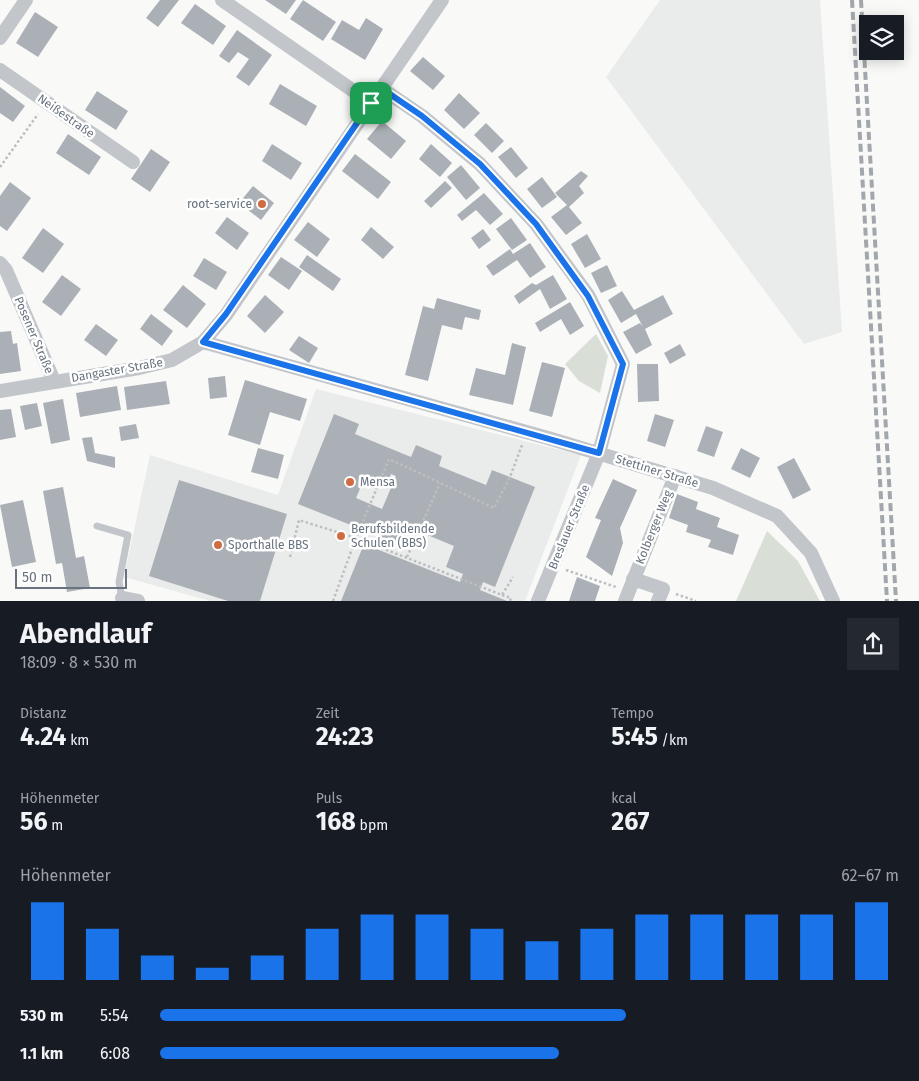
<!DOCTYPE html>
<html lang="de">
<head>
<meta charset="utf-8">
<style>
  body { margin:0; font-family:"Fira Sans",sans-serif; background:#242831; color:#f1f3f6; height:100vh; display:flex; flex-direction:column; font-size:19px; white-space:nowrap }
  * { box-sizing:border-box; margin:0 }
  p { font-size:16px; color:#9ea1a6 }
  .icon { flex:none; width:28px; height:28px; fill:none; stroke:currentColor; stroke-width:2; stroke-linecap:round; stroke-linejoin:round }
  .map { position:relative; height:601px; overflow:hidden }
  .side { display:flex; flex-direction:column; background:#171b24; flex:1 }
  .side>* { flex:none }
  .controls { position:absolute; left:859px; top:15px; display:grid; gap:10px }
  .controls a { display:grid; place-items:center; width:45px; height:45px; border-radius:0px; background:#171b24; box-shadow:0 2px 12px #0003; font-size:25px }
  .scale { position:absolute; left:15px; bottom:12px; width:112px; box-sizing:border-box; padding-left:5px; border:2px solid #68737f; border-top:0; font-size:14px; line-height:18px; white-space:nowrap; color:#68737f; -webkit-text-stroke:4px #fff; paint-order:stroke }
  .pin { position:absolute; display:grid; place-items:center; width:42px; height:42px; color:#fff; margin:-21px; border-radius:10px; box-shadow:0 2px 8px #0006 }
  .round { display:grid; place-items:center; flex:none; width:52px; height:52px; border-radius:0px; background:#242831 }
  .summary { display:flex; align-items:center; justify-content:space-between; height:85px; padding:0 20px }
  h1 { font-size:28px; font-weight:700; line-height:38px }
  .figures { display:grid; grid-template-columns:repeat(3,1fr); gap:8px; height:85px; padding:5px 20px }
  .figures div { display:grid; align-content:center }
  .figures b { font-size:25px; font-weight:700 }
  .figures small { font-size:14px; font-weight:400 }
  .figures p { font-size:14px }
  .chart { height:140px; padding:10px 20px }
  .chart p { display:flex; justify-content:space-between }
  .chart svg { width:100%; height:90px; margin-top:5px; stroke:#1a73e8; stroke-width:6 }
  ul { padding:0 20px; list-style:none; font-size:16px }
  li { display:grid; grid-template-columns:80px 60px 1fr; align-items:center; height:38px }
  li i { height:12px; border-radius:6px; background:#1a73e8 }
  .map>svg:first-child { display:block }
  .built { fill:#eaebeb }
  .green { fill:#d9ded7 }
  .building { fill:#abb0b7; fill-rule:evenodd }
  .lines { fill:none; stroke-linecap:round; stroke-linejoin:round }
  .path { stroke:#bcbec1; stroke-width:2.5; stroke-dasharray:2.5 2.5; stroke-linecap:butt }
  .lane { stroke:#c2c5c9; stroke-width:7 }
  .street { stroke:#c2c5c9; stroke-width:14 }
  .rail { stroke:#a2a7ad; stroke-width:4; stroke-dasharray:8 4; stroke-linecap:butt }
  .route-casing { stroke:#fff; stroke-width:10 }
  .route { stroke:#1a73e8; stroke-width:6 }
  .poi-dot { fill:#ce6d43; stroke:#fff; stroke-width:2 }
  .labels { text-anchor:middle; stroke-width:5; stroke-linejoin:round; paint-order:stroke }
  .street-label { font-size:12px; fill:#68737f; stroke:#fff }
  .poi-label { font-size:12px; fill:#68737f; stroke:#fff; text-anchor:start }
</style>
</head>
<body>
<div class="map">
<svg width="919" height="601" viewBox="0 0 919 601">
  <rect width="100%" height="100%" fill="#f9faf8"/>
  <g class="built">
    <polygon points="660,0 820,0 842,332 804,344 606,77"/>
    <polygon points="316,389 581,455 525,601 210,601 124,577 150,455 278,495"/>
  </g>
  <g class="green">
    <polygon points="596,334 608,356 600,393 579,381 565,364"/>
    <polygon points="767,531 798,561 820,601 736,601"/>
  </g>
  <g class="building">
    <polygon points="160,0 179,0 158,27 146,18"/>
    <polygon points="265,0 296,0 286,14"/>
    <polygon points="303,0 336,22 323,41 290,19"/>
    <polygon points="195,4 226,26 213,45 181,23"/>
    <polygon points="35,12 58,27 38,57 16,43"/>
    <polygon points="366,18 383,29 365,60 331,39 342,20 359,30"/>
    <polygon points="237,30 272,55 249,86 236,77 249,59 238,52 229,63 219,56"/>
    <polygon points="423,57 445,76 433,90 410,71"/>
    <polygon points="280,84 317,106 306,126 269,104"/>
    <polygon points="0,87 25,106 13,122 0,113"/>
    <polygon points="97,91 128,111 116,130 85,110"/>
    <polygon points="459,93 480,113 464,129 444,110"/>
    <polygon points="382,121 406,141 391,159 367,139"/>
    <polygon points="486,123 504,141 492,153 474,135"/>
    <polygon points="68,134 101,157 89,175 56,153"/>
    <polygon points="272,144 302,163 291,180 262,161"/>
    <polygon points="431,144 452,163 440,177 419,159"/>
    <polygon points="511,147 528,168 516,178 498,157"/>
    <polygon points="151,149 170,162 150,192 131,179"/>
    <polygon points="355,154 391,182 378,199 342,171"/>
    <polygon points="461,165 480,188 466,200 447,177"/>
    <polygon points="581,171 588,176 579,186 584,193 569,207 582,223 566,235 551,217 567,205 555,193"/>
    <polygon points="542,177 557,197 542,208 527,189"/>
    <polygon points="445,181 452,188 431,208 424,201"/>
    <polygon points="10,182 31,198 7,231 0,226 0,196"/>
    <polygon points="253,186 274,203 261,220 239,203"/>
    <polygon points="484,193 503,214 490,225 476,210 462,221 457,215"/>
    <polygon points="227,217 249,233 237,250 215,233"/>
    <polygon points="511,218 527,240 512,250 496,229"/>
    <polygon points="308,222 330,239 317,257 294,240"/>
    <polygon points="371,227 394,247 383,259 361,240"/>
    <polygon points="43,228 64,244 43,273 22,258"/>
    <polygon points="483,229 491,240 479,249 471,238"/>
    <polygon points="587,234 601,259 585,268 571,244"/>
    <polygon points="530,243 546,267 530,278 517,260 493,276 486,266 510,249 513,254"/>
    <polygon points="307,255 341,279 333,291 299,267"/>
    <polygon points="281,257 302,271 289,290 268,275"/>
    <polygon points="204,258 227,272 216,290 193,276"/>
    <polygon points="607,265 617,286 601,293 591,273"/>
    <polygon points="62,275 81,289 61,316 42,302"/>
    <polygon points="553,275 567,299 550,309 540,289 519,304 514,296 532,283 536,285"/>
    <polygon points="183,285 206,304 187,328 163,310"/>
    <polygon points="622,291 634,310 663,295 673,314 645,329 652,345 636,354 623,332 640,323 643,327 636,314 621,323 608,300"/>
    <polygon points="265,295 284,312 265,333 247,316"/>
    <polygon points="437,298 481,310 479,320 465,317 462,330 442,325 428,381 405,375 423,306 434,309"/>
    <polygon points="570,302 584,326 570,335 561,319 540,332 535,323"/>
    <polygon points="151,314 173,331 162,346 140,329"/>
    <polygon points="96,324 118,340 106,356 84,340"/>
    <polygon points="11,331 13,344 17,343 21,371 0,374 0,332"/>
    <polygon points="299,336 318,348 309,363 289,350"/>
    <polygon points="512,343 526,347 513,405 469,395 476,368 505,375"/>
    <polygon points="680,344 686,355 670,364 664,353"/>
    <polygon points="542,362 565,368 552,417 529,411"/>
    <polygon points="637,364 658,364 659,401 638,402"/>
    <polygon points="225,376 227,397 210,399 208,378"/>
    <polygon points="245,380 307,399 300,421 270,412 260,445 228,435"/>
    <polygon points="166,381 170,404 127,410 124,387"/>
    <polygon points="117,386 121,410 80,417 76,393"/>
    <polygon points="63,399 70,440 51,444 43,403"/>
    <polygon points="37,403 42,426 25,430 20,406"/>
    <polygon points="11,409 16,437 0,440 0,410"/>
    <path d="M 334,414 L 359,424 L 355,434 L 411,457 L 416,445 L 442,456 L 439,466 L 486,485 L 492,470 L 535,487 L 495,587 L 483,582 L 480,590 L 507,601 L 341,601 L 364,544 L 460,582 L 463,574 L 446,567 L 454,546 L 408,527 L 401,545 L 298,504 ZM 391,474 L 396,476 L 382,509 L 356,498 L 365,477 L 386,486 Z"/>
    <polygon points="655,414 674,420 665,447 647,441"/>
    <polygon points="136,424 139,438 121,441 119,427"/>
    <polygon points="706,426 723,432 714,457 697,451"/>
    <polygon points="92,437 95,453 115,457 115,468 87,461 82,438"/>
    <polygon points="258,448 284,455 278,479 251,472"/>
    <polygon points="741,448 760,458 750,478 731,469"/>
    <polygon points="794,458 811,490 793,499 777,467"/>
    <polygon points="613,479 637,490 620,528 623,543 612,576 586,557 601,520 595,518"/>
    <polygon points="179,480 287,514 260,601 228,601 149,576"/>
    <polygon points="63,487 76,558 84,556 90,588 67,592 62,563 56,564 43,491"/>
    <polygon points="677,494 698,502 696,509 720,518 717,527 739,535 733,555 708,547 711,540 686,532 688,525 669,518"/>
    <polygon points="23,500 36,562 12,567 0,505"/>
    <polygon points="577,577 600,586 595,601 569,601"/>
  </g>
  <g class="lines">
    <g class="path">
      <polyline points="0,167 38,114"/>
      <polyline points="290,557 299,520 356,538 502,595 513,577"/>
      <polyline points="407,557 440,483"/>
      <polyline points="566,570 616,587"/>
      <polyline points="676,594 696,601"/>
      <polyline points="502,595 511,598 510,601"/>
      <polyline points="333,601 356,538 389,459 494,508 510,477 522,445"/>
    </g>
    <polyline class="lane" points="97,526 128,535 119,582 122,598"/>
    <g class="street">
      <polyline points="222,0 371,103"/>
      <polyline points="0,38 26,0"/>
      <polyline points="0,70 133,162"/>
      <polyline points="381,88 422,116 480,164 536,224 588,295 623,364 599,453 538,601"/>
      <polyline points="0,263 6,270 54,381"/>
      <polyline points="203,342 548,438 713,488 777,516 811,553 833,601"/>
      <polyline points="0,391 139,368 172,360 203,342 226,315 442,0"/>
      <polyline points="633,579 663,589 658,601"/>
      <polyline points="122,598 138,601"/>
      <polyline points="625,601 675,476"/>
    </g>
    <g class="rail">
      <polyline points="852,0 887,601"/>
      <polyline points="861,0 896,601"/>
    </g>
  </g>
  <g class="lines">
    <g class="route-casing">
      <polygon id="route" points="381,88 422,116 480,164 536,224 588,296 623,364 599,453 203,342 226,314"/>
    </g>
    <use href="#route" class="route"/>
  </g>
  <g class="poi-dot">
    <circle cx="262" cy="204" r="5"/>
    <circle cx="350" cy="482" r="5"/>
    <circle cx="341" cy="536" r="5"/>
    <circle cx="218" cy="545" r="5"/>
  </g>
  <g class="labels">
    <g class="street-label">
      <text transform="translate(66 116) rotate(35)" y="4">Neißestraße</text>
      <text transform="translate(34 335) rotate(67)" y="4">Posener Straße</text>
      <text transform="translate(117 370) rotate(-10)" y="4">Dangaster Straße</text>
      <text transform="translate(657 471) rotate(17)" y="4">Stettiner Straße</text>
      <text transform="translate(569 527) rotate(-68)" y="4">Breslauer Straße</text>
      <text transform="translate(654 527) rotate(-68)" y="4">Kolberger Weg</text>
    </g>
    <g class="poi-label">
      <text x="252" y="208" text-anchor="end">root-service</text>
      <text x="360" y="486">Mensa</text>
      <text x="351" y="533">Berufsbildende<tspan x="351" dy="14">Schulen (BBS)</tspan></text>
      <text x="228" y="549">Sporthalle BBS</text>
    </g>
  </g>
</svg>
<div class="controls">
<a><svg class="icon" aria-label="layers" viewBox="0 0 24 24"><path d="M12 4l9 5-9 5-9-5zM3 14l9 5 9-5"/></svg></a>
</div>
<div class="scale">50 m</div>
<div class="pin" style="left:371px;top:103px;background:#1e9e55"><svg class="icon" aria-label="arrive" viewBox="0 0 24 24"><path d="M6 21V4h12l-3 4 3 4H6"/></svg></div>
</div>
<section class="side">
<div class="summary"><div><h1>Abendlauf</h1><p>18:09 · 8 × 530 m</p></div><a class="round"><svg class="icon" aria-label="share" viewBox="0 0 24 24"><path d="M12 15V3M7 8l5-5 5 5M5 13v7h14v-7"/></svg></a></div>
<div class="figures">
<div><p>Distanz</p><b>4.24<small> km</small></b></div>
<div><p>Zeit</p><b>24:23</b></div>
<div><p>Tempo</p><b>5:45<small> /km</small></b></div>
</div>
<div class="figures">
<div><p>Höhenmeter</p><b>56<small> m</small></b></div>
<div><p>Puls</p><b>168<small> bpm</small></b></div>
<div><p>kcal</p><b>267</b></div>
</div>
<div class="chart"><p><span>Höhenmeter</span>62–67 m</p>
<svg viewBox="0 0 160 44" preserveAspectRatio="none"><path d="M5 44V6M15 44V19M25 44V32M35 44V38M45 44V32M55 44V19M65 44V12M75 44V12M85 44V19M95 44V25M105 44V19M115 44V12M125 44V12M135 44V12M145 44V12M155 44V6"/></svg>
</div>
<ul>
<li><b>530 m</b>5:54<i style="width:63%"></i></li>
<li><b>1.1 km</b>6:08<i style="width:54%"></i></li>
</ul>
</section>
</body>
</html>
